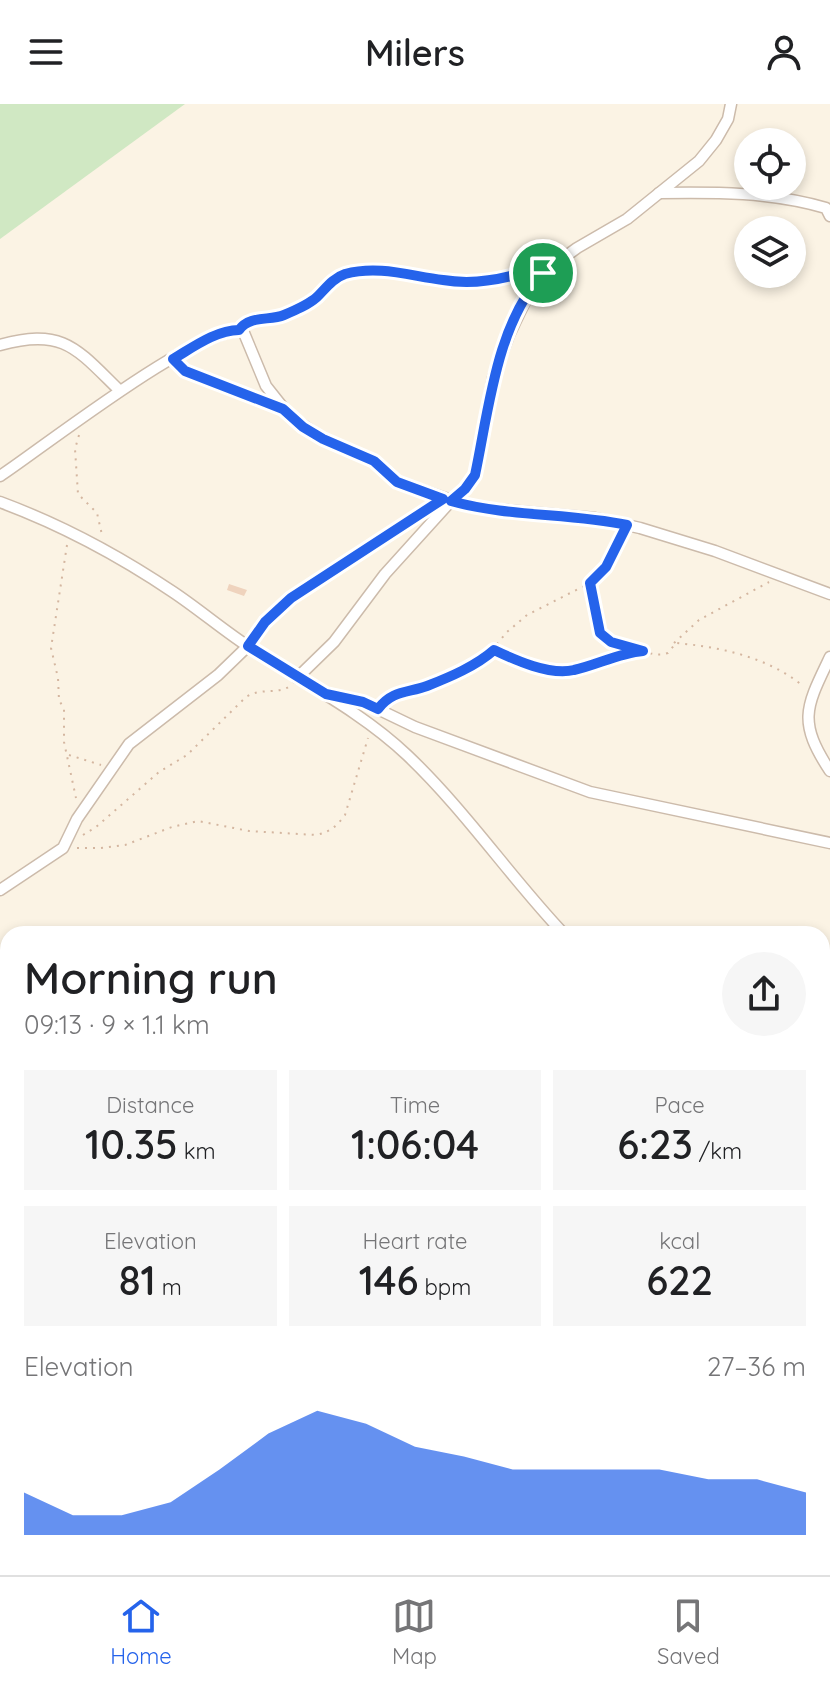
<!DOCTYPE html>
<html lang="en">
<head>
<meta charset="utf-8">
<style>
  body { margin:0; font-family:Quicksand,sans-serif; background:#f6f6f6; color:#202124; height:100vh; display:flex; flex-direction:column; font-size:30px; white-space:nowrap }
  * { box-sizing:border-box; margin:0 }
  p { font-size:26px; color:#757577 }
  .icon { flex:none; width:44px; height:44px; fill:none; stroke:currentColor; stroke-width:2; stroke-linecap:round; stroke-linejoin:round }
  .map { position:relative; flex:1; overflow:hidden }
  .details { position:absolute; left:0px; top:822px; width:830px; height:650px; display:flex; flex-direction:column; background:#fff; border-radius:24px 24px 0 0; box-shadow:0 4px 12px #0003 }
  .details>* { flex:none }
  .fabs { position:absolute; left:734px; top:24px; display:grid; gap:16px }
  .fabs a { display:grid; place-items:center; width:72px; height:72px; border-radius:50%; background:#fff; box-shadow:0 4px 12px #0003; font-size:40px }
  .pin { position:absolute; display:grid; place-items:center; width:68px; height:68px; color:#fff; margin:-34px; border:4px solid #fff; border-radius:50%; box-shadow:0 2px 8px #0007 }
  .round { display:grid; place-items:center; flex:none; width:84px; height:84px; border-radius:42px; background:#f6f6f6 }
  .head { display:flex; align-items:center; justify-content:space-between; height:136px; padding:0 24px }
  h1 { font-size:44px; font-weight:600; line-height:60px }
  .stats { display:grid; grid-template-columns:repeat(3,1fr); gap:12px; height:136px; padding:8px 24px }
  .stats div { display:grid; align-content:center; border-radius:0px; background:#f6f6f6; text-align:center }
  .stats b { font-size:40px; font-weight:600 }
  .stats small { font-size:22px; font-weight:400 }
  .stats p { font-size:22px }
  .chart { height:224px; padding:16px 24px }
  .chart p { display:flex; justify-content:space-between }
  .chart svg { width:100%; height:144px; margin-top:8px; fill:#2563eb; opacity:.7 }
  header { display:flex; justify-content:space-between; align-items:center; height:104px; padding:0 24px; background:#fff; font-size:36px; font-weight:600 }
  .menu { display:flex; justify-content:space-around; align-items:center; height:112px; border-top:2px solid #e0e0e0; background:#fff; font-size:22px; color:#757577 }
  .menu a { display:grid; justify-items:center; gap:4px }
  .menu .active { color:#2563eb }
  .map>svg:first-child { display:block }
  .green { fill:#d0e8c3 }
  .building { fill:#efd3bd }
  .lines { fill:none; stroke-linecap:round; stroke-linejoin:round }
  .minor-casing { stroke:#ccbbab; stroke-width:13 }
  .path { stroke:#d4b6a0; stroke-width:2; stroke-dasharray:2 6; stroke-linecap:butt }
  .minor { stroke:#fff; stroke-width:10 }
  .route-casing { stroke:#fff; stroke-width:16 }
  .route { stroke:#2563eb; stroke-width:10 }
</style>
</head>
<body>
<header><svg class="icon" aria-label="menu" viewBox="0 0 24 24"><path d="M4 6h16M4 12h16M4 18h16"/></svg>Milers<svg class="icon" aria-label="person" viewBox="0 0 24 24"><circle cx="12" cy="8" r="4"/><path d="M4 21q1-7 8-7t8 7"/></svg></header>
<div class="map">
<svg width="830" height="1471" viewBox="0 0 830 1471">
  <rect width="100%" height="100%" fill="#fbf3e4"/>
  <polygon class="green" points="0,0 185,0 0,135"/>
  <polygon class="building" points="229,480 247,486 244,492 227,486"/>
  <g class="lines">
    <g class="minor-casing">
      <g id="minor">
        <path d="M 659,89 C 715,88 772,88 826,104 L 830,112"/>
        <path d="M 0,241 C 63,223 77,245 119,286"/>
        <path d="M 0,372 C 36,349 211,211 244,229 L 266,282 L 289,311 L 323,335 L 374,357 L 397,378 L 472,403 L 595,414 L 640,424 L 715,447 L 830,490"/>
        <path d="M 0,398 C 62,421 118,451 173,488 C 200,506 224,527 252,545 C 304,579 362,608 407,651 C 465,706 510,773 564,830"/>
        <path d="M 830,553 C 806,603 797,617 830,667"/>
        <polyline points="297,574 334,538 385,470 451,397 465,385 475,371 493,274 509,231 534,179 543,169 577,144 627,115 699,57 716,36 728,15 731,0"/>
        <polyline points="332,591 363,598 415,623 590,688 830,739"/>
        <polyline points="0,786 63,744 77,715 129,640 218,571 248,542 265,518 291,494 443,395"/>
        <polyline points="822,903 830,900"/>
        <polyline points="0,1041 8,1039"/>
        <polyline points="822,1103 830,1111"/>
        <polyline points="0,1107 8,1117"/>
        <polyline points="228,1464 232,1471"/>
        <polyline points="580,1464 582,1471"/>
        <polyline points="59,1471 60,1464"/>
      </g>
    </g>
    <g class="path">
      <polyline points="247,218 279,213 306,201 336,174 348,169 400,167 444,177 472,178 508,173 531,165"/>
      <polyline points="181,264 220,282 264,297"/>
      <polyline points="79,331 75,345 78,390 97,409 102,431"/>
      <polyline points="67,441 51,544 58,574 59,596 64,605 64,638 76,694"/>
      <path d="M 591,480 C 596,521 592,535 637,546 C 648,548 656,553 668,549 L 676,539 C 720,543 768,553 803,582"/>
      <polyline points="674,539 699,516 769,478"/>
      <polyline points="495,547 526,561 571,567 638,547"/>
      <polyline points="385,597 397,589 418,585 452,572 487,552 507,528 527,511 590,479 606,463 620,433"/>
      <polyline points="69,651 101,661"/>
      <path d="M 83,731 L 96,723 L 159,668 L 187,651 L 246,593 C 262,583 277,591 290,582"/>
      <path d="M 77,744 L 101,744 L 125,741 L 172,723 L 198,717 L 249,727 L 316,731 C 330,728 337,722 345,711 L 368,634"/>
      <polyline points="0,1467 19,1466 46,1471"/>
      <polyline points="409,1471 415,1468 415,1464"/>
      <polyline points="490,1471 514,1468 529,1471"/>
    </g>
    <use href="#minor" class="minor"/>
  </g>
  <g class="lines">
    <g class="route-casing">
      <path id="route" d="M 534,165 L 543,169 C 496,222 489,305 475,371 L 465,385 L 451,397 C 508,413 569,409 627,421 L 606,463 L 590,479 L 600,529 L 611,538 L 643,547 C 619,549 597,561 574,566 C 550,572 515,556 494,546 C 476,562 450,573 427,582 C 408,589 392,586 378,605 L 363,598 L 326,590 L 248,542 L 265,518 L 291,494 L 443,395 L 397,378 L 374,357 L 323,335 L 303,323 L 283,305 L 185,267 L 173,255 C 192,244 216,226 239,226 C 250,211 269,217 284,211 C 296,206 308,201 317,193 C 326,184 333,174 345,170 C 379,161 410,172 443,176 C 473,181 506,175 534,165 Z"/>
    </g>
    <use href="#route" class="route"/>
  </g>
</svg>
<div class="fabs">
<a><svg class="icon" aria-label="locate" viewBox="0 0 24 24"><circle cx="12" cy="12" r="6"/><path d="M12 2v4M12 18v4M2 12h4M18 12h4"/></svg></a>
<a><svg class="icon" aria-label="layers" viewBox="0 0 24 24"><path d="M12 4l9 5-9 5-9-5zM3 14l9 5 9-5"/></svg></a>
</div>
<div class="pin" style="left:543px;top:169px;background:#1e9e55"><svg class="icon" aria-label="arrive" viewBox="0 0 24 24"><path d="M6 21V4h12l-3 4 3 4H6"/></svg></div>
<section class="details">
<div class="head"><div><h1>Morning run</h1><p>09:13 · 9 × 1.1 km</p></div><a class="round"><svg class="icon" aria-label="share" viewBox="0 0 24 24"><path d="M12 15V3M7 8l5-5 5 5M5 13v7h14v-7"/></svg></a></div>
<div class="stats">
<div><p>Distance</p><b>10.35<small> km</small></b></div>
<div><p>Time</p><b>1:06:04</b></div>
<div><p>Pace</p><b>6:23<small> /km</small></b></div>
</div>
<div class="stats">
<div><p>Elevation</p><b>81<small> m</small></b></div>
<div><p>Heart rate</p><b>146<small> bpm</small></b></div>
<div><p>kcal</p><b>622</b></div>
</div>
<div class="chart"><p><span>Elevation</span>27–36 m</p>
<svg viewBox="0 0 160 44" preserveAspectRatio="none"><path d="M0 44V31L10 38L20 38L30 34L40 24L50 13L60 6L70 10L80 17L90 20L100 24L110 24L120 24L130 24L140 27L150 27L160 31V44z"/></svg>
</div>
</section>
</div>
<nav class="menu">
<a class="active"><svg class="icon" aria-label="home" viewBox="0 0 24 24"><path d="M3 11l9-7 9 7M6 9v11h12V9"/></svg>Home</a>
<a><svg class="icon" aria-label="map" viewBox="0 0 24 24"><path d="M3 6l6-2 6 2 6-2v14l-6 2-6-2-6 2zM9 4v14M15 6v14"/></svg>Map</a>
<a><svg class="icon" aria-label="saved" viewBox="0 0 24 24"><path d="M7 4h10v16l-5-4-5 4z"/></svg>Saved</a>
</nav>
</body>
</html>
